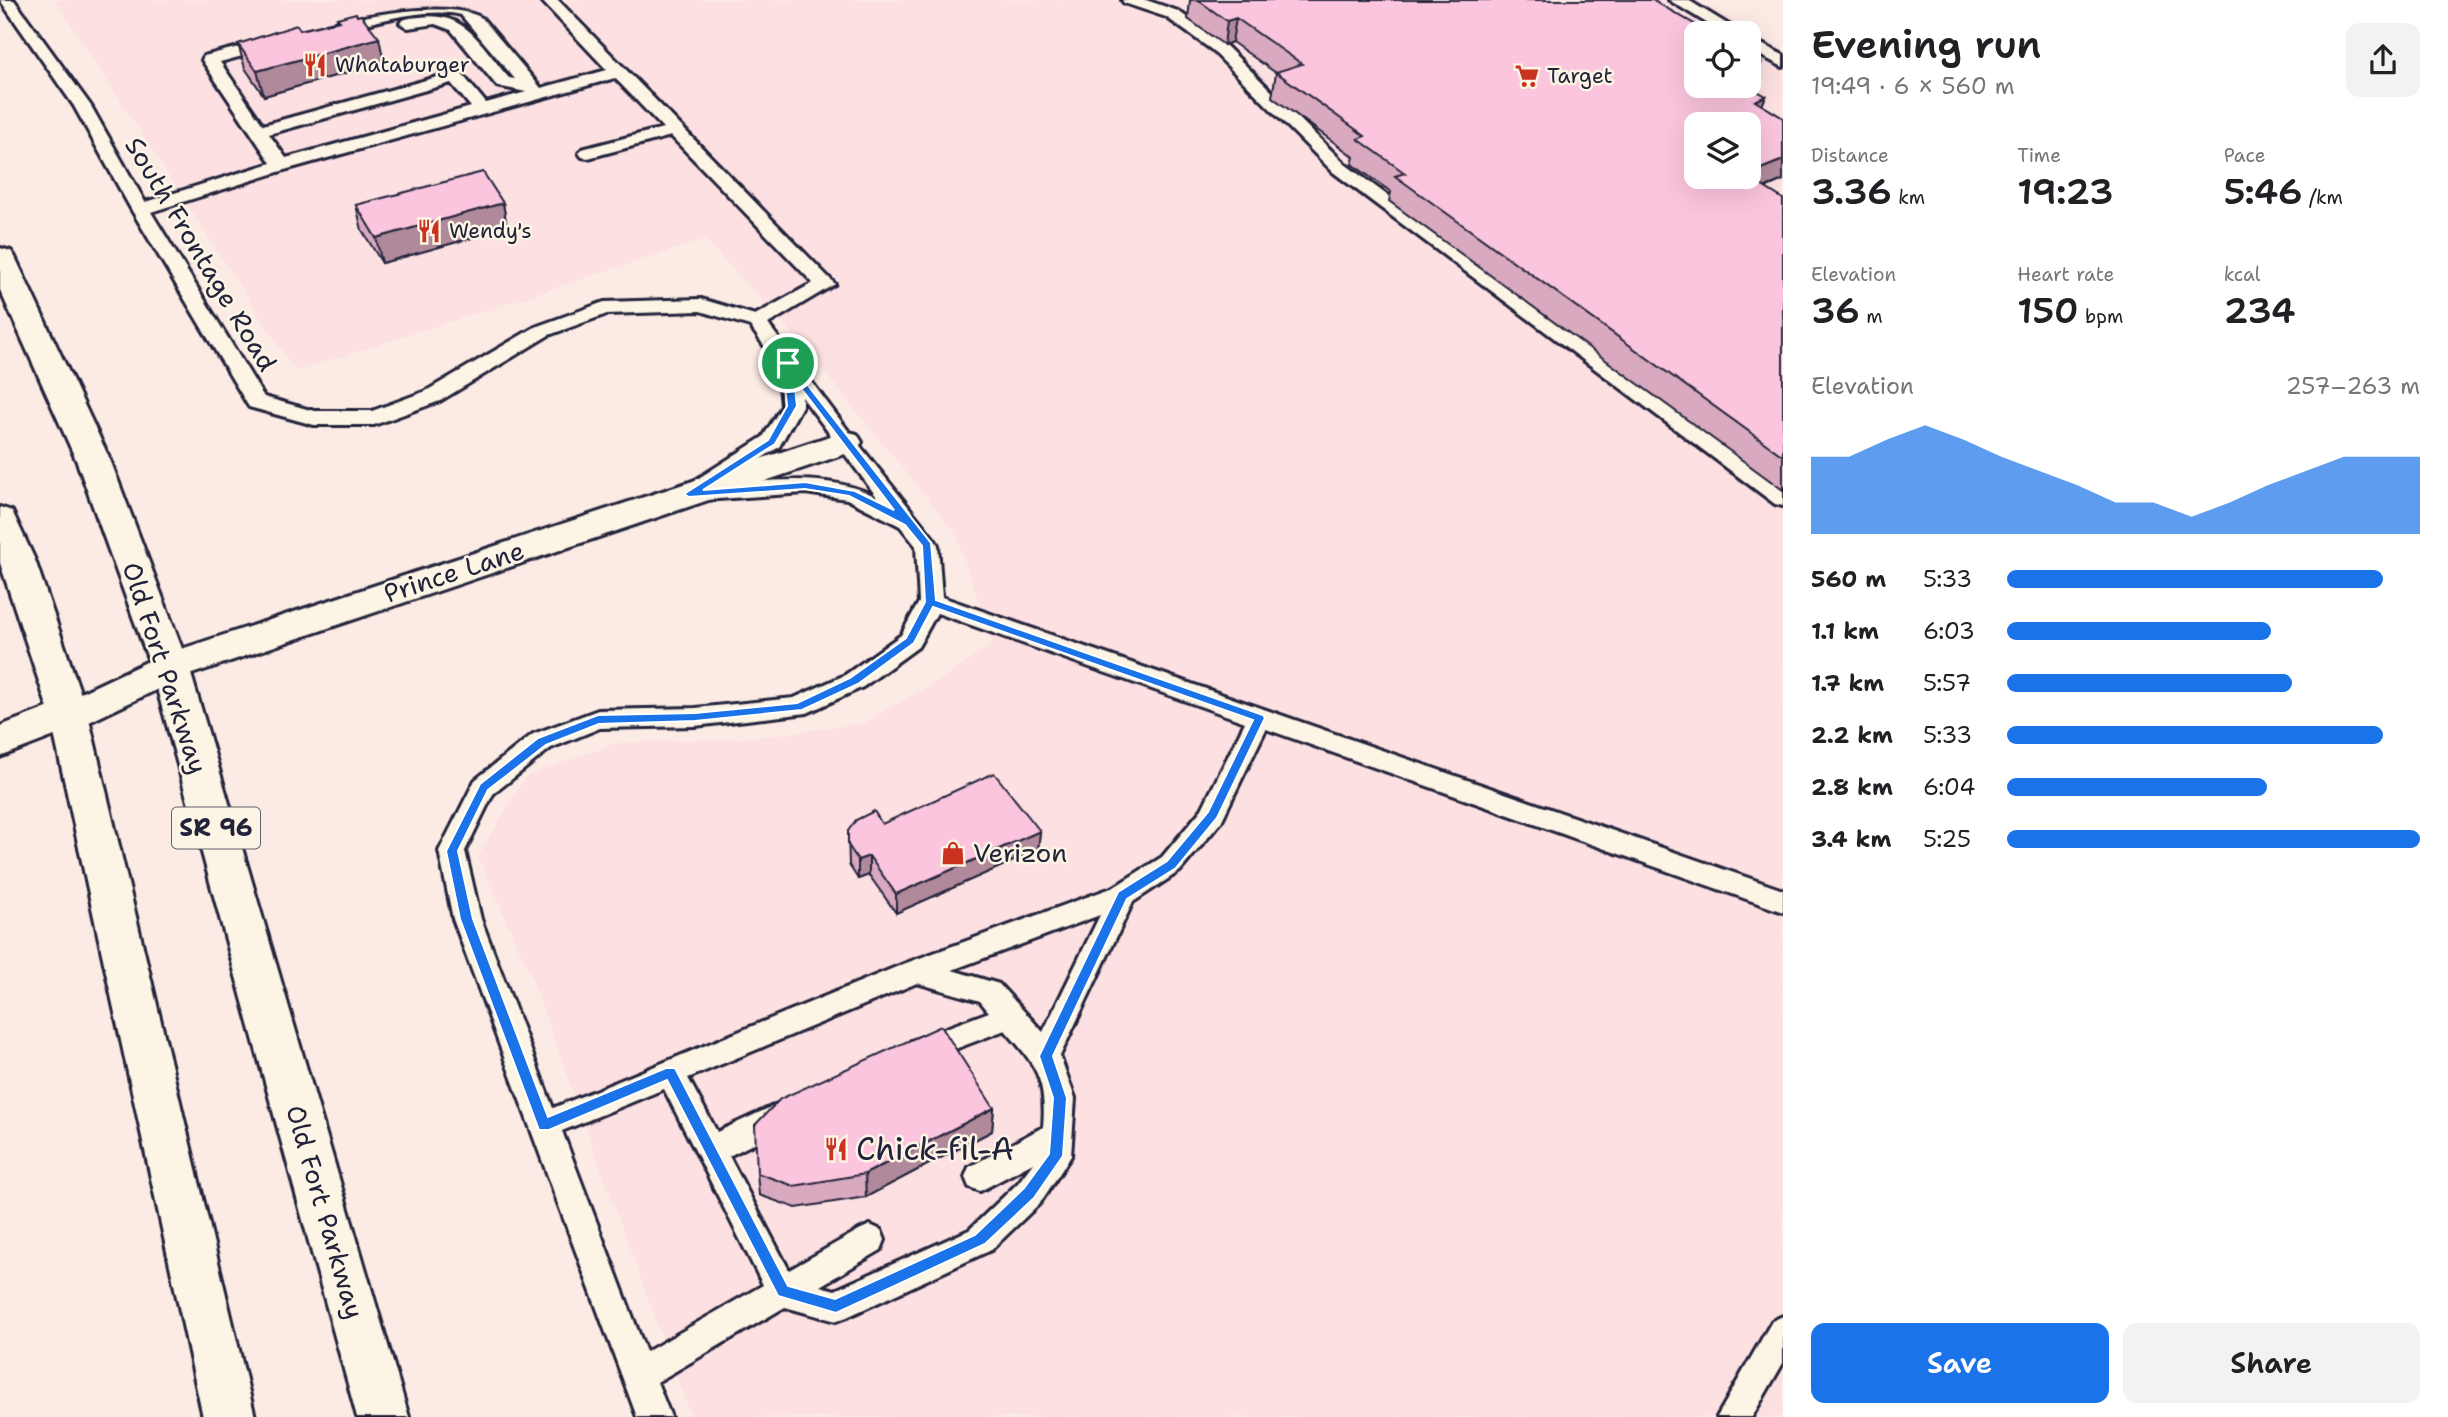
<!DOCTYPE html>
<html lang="en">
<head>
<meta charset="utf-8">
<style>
  body { margin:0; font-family:"Shantell Sans",sans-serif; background:#f2f2f2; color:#202124; height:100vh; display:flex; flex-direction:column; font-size:26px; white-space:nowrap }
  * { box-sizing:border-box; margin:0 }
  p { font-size:23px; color:#757577 }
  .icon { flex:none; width:38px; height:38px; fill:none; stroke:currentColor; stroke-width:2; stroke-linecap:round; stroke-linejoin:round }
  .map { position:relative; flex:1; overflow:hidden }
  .sheet { display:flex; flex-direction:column; background:#fff; width:665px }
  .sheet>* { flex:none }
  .buttons { position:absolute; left:1684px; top:21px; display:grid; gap:14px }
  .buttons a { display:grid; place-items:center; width:77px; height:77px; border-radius:14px; background:#fff; box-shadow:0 7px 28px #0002; font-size:35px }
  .pin { position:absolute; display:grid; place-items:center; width:60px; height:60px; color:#fff; margin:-30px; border:4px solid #fff; border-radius:50%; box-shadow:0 2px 7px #0007 }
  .round { display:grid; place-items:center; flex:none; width:74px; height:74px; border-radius:14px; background:#f2f2f2 }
  .headline { display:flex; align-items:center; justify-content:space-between; height:119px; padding:0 28px }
  h1 { font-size:38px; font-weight:600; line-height:52px }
  .figures { display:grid; grid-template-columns:repeat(3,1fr); gap:10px; height:119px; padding:7px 28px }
  .figures div { display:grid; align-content:center }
  .figures b { font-size:35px; font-weight:600 }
  .figures small { font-size:19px; font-weight:400 }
  .figures p { font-size:19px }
  .chart { height:196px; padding:14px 28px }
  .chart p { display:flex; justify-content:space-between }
  .chart svg { width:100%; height:126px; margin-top:7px; fill:#1a73e8; opacity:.7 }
  .primary-button { display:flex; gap:14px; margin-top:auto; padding:14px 28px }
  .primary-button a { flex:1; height:80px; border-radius:14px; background:#1a73e8; color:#fff; font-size:28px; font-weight:600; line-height:80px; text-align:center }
  .primary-button a+a { background:#f2f2f2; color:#202124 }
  ul { padding:0 28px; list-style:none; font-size:23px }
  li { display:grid; grid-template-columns:112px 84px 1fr; align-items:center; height:52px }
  li i { height:18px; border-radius:9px; background:#1a73e8 }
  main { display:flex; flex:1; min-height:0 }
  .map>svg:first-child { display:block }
  .built { fill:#fce0e2; fill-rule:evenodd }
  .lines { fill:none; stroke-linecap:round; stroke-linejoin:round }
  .lane-casing { stroke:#22223b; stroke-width:6 }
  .street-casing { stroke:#22223b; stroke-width:6 }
  .primary-casing { stroke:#22223b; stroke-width:6 }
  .lane { fill:#fcf5e5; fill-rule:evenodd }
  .street { fill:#fcf5e5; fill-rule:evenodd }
  .primary { fill:#fcf5e5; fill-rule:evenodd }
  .wall { fill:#d8a9bf; stroke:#22223b; stroke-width:2 }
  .shaded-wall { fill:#b08a9b; stroke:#22223b; stroke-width:2 }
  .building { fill:#fbc5de; stroke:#22223b; stroke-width:2 }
  .route { fill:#1a73e8; stroke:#fff; stroke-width:2; fill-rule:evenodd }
  .labels { text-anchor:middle; stroke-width:5; stroke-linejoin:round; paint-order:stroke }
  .far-poi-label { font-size:21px; fill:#22223b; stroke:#fcf5e5; text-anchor:start }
  .shield { fill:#fcf5e5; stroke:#63616e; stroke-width:2 }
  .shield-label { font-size:24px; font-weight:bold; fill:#22223b }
  .street-label { font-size:26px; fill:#22223b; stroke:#fcf5e5 }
  .poi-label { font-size:26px; fill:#22223b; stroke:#fcf5e5; text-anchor:start }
  .near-poi-label { font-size:32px; fill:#22223b; stroke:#fcf5e5; text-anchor:start }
</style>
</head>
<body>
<main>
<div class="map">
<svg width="1783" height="1417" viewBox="0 0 1783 1417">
  <rect width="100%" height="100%" fill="#fcebe4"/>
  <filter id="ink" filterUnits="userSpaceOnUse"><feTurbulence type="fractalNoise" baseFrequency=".0143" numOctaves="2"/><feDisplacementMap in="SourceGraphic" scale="14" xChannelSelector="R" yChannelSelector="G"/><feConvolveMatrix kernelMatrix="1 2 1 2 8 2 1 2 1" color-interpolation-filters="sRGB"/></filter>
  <g filter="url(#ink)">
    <path class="built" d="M 55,0 L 1697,0 L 1783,50 L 1783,1417 L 691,1417 L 531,976 L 478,857 L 525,777 L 616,743 L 752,738 L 863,723 L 948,675 L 993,644 L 955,532 L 785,324 L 705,240 L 295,371 ZM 1696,33 L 1748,33 L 1748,86 L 1696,86 ZM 1696,124 L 1748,124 L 1748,177 L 1696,177 Z"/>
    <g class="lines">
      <g class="lane-casing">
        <g id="lane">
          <path d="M 0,0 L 14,0 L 91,106 L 145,202 L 271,163 L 202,60 L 204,56 L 270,39 L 276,41 L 278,44 L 276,47 L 220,62 L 263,125 L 455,72 L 461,73 L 486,103 L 526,92 L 497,86 L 451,30 L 435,24 L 408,28 L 400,23 C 405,17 412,18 420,17 C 466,10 482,47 509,78 L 515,79 L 461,15 C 425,6 368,24 332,33 L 324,28 L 326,25 C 366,15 450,0 482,18 L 541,88 L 607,70 L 541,0 L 558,0 L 835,284 L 768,324 L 853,437 L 935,540 L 938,545 L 942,597 L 1783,890 L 1783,912 L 1266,729 L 1221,822 L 1180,871 L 1133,902 L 1060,1056 L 1075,1098 L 1071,1156 L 1040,1203 L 991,1250 L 847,1317 L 836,1321 L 785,1307 L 657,1382 L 671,1417 L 637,1417 L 453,919 L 439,851 L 475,780 L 533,734 L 598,710 L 695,708 L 794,698 L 845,675 L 901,635 L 919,602 L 916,546 L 900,526 L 847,499 L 805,493 L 704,500 L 696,498 L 691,486 L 694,481 L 763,437 L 782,406 L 778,365 L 750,326 L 700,311 L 607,314 L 549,335 L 440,401 L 374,425 L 314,425 L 249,407 L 131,209 L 74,106 ZM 615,78 L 663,128 L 582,149 L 579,153 L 582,157 L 588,158 L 671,136 L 813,283 L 755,315 L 701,299 L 604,302 L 535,327 L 426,391 L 372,411 L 314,411 L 264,397 L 151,212 L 288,169 ZM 451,83 L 471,107 L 286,158 L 269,134 ZM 802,397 L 877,497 C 828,472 772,481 720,485 L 779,447 L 802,406 ZM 937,613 L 1245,722 L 1202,809 L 1162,857 L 1114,887 L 906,963 L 553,1108 L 481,919 L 465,851 L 493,794 L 551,748 L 600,728 L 695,726 L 807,713 L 863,687 L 918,647 ZM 1100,915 L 1043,1032 L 999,984 L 952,970 ZM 917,983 L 980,1001 L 989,1012 L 911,1041 L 907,1050 L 911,1059 L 921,1062 L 1005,1030 C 1036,1065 1047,1079 1043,1127 L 969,1167 L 965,1177 L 969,1187 L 980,1191 L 1033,1163 L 1018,1183 L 969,1230 L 835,1290 L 820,1286 L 881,1250 L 885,1240 L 881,1230 L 870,1225 L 859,1230 L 789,1270 L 729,1156 L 796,1122 L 801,1113 L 796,1104 L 786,1100 L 717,1132 L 688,1078 ZM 664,1089 L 763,1285 L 646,1352 L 562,1131 Z"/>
          <polygon points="1122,0 1146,0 1178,11 1224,44 1345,164 1783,488 1783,506 1775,504 1333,172 1212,50 1166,17 1124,3"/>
          <polygon points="1669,0 1688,0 1742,33 1723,33"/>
          <polygon points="1748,37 1783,55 1783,67 1748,49"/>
          <polygon points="1783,1316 1783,1363 1752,1417 1717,1417 1772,1321"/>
        </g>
      </g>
      <g class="street-casing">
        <polygon id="street" points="845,431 857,434 862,442 857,450 183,677 83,725 0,757 0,726 55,705 157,657"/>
      </g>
      <g class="primary-casing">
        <g id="primary">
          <polygon points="0,248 11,251 15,257 111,462 189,667 409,1417 357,1417 151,667 77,462 0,290"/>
          <polygon points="0,507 12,511 35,560 88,715 255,1417 203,1417 50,715 0,563"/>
        </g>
      </g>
      <use href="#lane" class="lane"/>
      <use href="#street" class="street"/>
      <use href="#primary" class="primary"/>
    </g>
    <g class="wall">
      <polygon points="1190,0 1652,0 1761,63 1751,88 1762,105 1783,118 1783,180 1765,188 1783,199 1783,490 1389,201 1391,192 1352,164 1354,157 1272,97 1276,73 1232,42 1224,45 1188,19"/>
      <polygon points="337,18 384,62 264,96 245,68 238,44 338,21"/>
      <polygon points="503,203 507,228 382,263 362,230 356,205"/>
      <polygon points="882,824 1040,831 1038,850 896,913 869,875 858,879 849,865 848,831"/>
      <polygon points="994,1108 992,1131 866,1197 796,1208 759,1195 757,1173"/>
    </g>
    <g class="shaded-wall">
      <polygon points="1236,18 1232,42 1224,45 1227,21"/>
      <polygon points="379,38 384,62 264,96 257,71"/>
      <polygon points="1761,63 1752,87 1723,101 1748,86 1748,69"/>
      <polygon points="1766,96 1756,120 1755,101"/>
      <polygon points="1783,160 1783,180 1735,200 1748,177 1748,174"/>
      <polygon points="503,203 507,228 382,263 376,238"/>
      <polygon points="1040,831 1038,850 896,913 896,894"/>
      <polygon points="869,856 869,875 858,879 858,860"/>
      <polygon points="994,1108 992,1131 866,1197 865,1174"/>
    </g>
    <g class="building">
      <polygon points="1198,0 1652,0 1710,33 1696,33 1696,86 1748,86 1766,96 1755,101 1783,118 1783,160 1748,174 1748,124 1696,124 1696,177 1748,177 1783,199 1783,456 1395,176 1405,173 1358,139 1365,136 1276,72 1302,64 1236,18 1227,21"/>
      <polygon points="356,13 357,16 361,15 379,38 257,71 238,44 297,25 300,30 340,21 337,18"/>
      <polygon points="1748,55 1761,63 1748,69"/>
      <polygon points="483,172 503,203 376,238 356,205"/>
      <polygon points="994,773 1040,831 896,894 869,856 858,860 848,845 848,831 856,820 874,811 882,824"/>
      <polygon points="941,1026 994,1108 865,1174 794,1186 757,1173 755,1125 780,1099"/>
    </g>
  </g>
  <path class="route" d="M 788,360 L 931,543 L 936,600 L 1263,715 L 1265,718 L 1217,818 L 1176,868 L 1127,899 L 1053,1056 L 1067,1098 L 1063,1156 L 1034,1198 L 985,1244 L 836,1313 L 778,1296 L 667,1080 L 549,1130 L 539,1130 L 460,919 L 446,851 L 480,784 L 538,738 L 598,715 L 695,713 L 797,703 L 850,678 L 906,638 L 925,602 L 922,546 L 905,525 L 849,496 L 805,489 L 689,497 L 684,494 L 768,440 L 787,406 L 783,363 ZM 794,379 L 894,510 L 855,491 L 805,482 L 703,490 L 775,444 L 797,406 ZM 933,607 L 1253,720 L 1208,812 L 1167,861 L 1118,892 L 1039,1056 L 1053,1098 L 1049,1154 L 1024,1188 L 975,1235 L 835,1299 L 788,1286 L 675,1068 L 666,1068 L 548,1117 L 473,919 L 458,851 L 488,790 L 546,745 L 599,724 L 695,721 L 802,710 L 858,684 L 914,643 Z"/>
  <defs>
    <g id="restaurant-bare" transform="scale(1.89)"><path d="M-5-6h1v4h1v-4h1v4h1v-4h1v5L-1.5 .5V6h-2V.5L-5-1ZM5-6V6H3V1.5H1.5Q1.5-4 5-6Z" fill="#c8321e" stroke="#fcf5e5" stroke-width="2.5" paint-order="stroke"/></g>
    <g id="supermarket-bare" transform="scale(1.89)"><path d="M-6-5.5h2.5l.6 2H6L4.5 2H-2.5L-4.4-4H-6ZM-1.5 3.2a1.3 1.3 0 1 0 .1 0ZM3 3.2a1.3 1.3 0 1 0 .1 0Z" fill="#c8321e" stroke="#fcf5e5" stroke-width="2.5" paint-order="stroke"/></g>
    <g id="shop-bare" transform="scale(1.89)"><path d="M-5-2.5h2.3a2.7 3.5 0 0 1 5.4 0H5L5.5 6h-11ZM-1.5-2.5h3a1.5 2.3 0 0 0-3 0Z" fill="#c8321e" stroke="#fcf5e5" stroke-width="2.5" paint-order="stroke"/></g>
  </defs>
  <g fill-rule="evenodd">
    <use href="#restaurant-bare" x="315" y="65"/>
    <use href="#supermarket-bare" x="1527" y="76"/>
    <use href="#restaurant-bare" x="429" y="231"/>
    <use href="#shop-bare" x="953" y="853"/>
    <use href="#restaurant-bare" x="836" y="1149"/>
  </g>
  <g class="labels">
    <g class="far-poi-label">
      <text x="335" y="72">Whataburger</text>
      <text x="1547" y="83">Target</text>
      <text x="449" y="238">Wendy's</text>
    </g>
    <rect class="shield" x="172" y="807.5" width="88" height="41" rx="5"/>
    <g class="shield-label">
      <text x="216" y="836">SR 96</text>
    </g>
    <g class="street-label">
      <text transform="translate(201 254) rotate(59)" y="9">South Frontage Road</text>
      <text transform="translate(454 572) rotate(-18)" y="9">Prince Lane</text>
      <text transform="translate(165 668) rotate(72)" y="9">Old Fort Parkway</text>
      <text transform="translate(325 1212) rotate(74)" y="9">Old Fort Parkway</text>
    </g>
    <g class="poi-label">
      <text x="973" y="862">Verizon</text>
    </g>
    <g class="near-poi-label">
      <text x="856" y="1160">Chick-fil-A</text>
    </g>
  </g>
</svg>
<div class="buttons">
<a><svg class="icon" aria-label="locate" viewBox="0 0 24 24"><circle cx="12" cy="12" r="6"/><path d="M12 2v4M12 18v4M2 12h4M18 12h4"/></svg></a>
<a><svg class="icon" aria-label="layers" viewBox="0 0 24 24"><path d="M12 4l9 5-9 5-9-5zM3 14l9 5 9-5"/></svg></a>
</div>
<div class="pin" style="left:788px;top:363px;background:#1e9e55"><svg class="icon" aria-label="arrive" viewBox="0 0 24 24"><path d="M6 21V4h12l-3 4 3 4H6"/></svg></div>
</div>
<section class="sheet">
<div class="headline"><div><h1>Evening run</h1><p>19:49 · 6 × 560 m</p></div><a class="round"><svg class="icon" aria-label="share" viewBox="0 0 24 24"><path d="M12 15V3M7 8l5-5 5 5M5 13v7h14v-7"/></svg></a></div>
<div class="figures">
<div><p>Distance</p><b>3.36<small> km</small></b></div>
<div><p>Time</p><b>19:23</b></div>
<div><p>Pace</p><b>5:46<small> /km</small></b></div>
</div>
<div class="figures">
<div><p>Elevation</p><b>36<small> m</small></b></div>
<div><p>Heart rate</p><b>150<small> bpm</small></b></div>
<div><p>kcal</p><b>234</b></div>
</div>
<div class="chart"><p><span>Elevation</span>257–263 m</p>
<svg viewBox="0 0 160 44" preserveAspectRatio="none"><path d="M0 44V17L10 17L20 11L30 6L40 11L50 17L60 22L70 27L80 33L90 33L100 38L110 33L120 27L130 22L140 17L150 17L160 17V44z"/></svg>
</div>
<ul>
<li><b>560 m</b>5:33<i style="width:91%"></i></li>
<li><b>1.1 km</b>6:03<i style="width:64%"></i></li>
<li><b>1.7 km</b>5:57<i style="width:69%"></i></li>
<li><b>2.2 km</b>5:33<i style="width:91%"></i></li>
<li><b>2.8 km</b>6:04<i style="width:63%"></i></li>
<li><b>3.4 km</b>5:25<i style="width:100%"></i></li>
</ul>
<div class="primary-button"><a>Save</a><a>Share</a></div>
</section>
</main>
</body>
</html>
